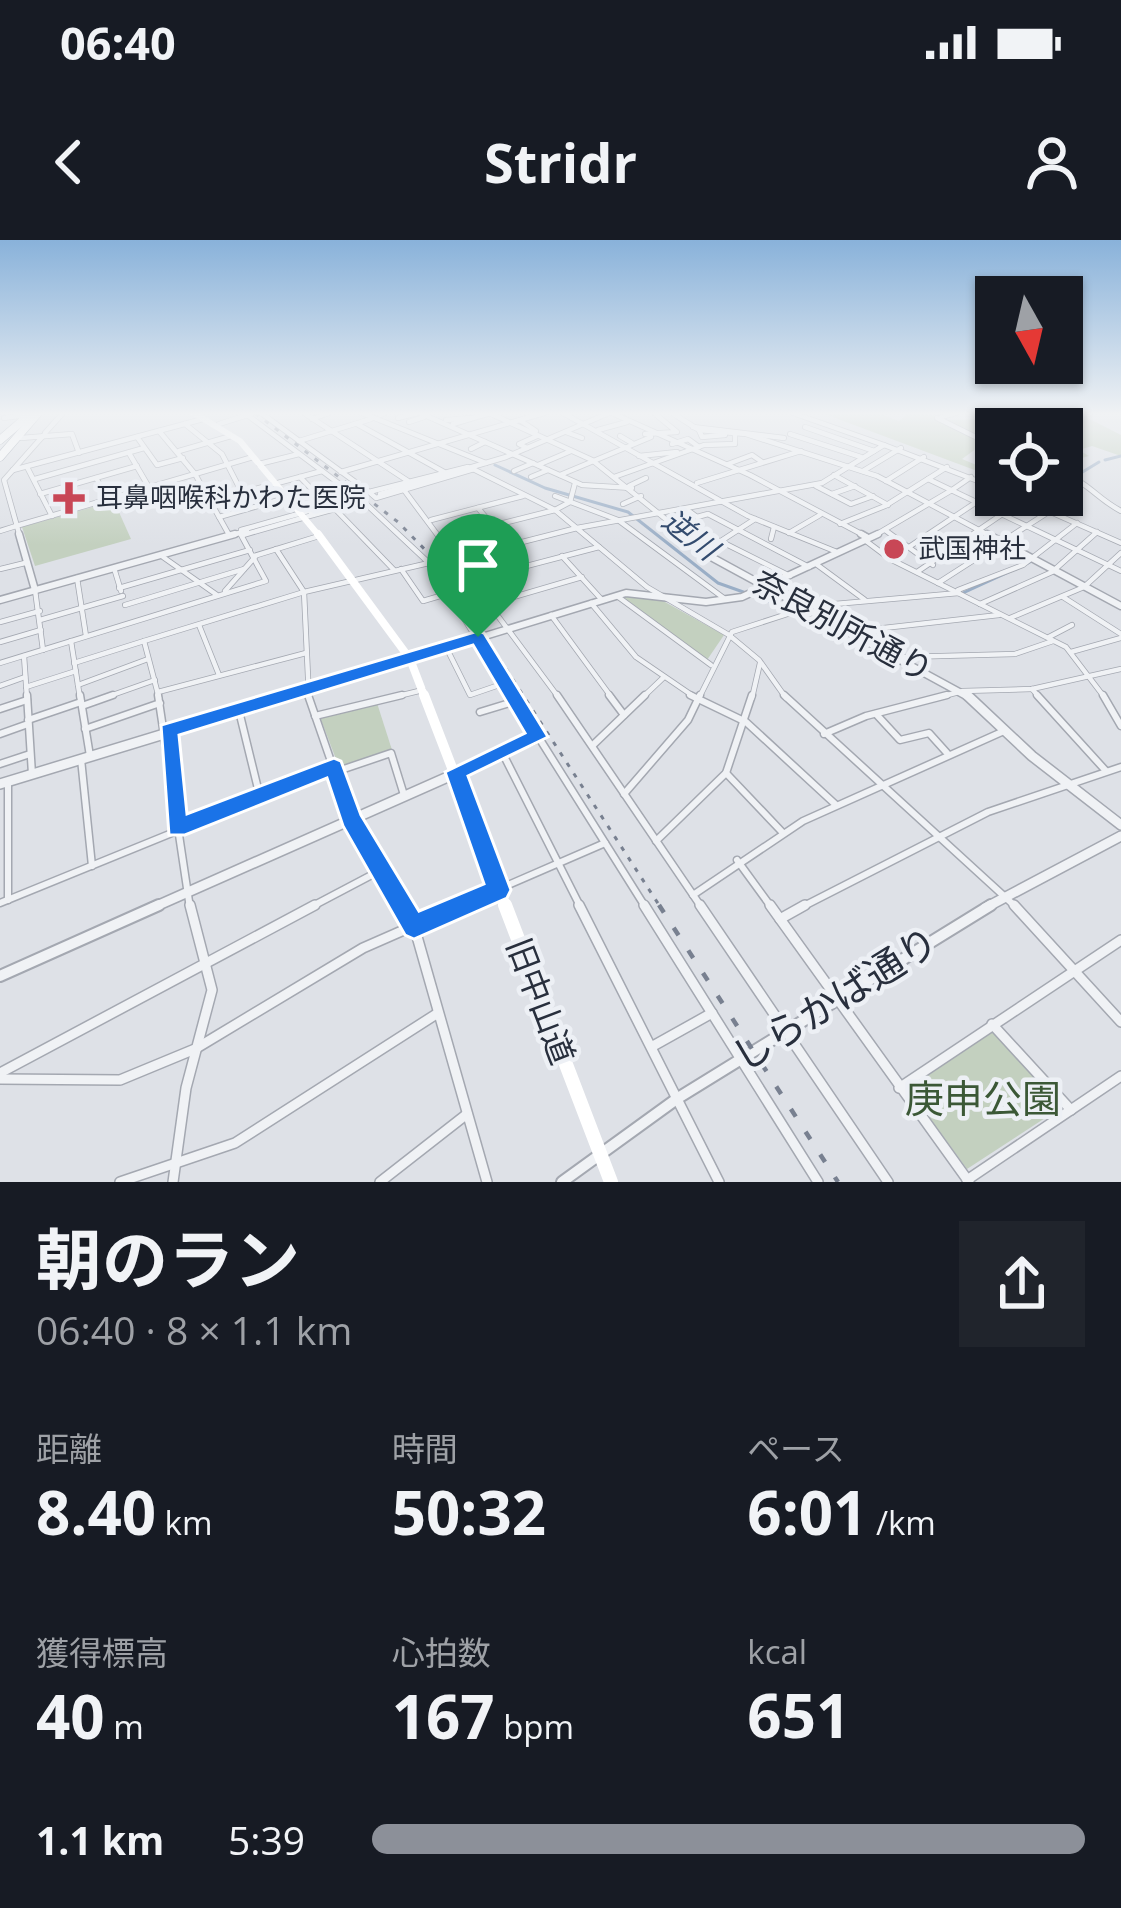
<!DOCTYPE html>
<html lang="ja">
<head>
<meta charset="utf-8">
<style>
  body { margin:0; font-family:"Open Sans","Noto Sans JP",sans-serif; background:#20242c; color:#f1f3f6; height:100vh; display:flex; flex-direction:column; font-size:45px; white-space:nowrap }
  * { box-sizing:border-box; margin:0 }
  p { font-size:39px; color:#9ea1a6 }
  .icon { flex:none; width:66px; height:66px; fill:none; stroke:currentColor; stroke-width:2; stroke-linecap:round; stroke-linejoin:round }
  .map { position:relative; height:942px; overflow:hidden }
  .details { display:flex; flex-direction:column; background:#171b24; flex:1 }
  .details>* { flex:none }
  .needle { width:78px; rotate:172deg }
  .fabs { position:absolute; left:975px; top:36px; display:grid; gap:24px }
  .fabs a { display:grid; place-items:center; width:108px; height:108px; border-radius:0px; background:#171b24; box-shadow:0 3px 9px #0004; font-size:60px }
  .pin { position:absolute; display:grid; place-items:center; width:102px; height:102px; color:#fff; margin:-123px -51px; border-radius:50% 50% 50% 0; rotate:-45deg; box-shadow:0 0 12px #0007 }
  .pin .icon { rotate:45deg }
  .round { display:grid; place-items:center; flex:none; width:126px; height:126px; border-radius:0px; background:#20242c }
  .overview { display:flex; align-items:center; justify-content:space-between; height:204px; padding:0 36px }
  h1 { font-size:66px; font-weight:700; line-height:90px }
  .metrics { display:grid; grid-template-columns:repeat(3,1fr); gap:18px; height:204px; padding:12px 36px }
  .metrics div { display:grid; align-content:center }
  .metrics b { font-size:60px; font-weight:700 }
  .metrics small { font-size:33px; font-weight:400 }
  .metrics p { font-size:33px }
  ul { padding:0 36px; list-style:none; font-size:39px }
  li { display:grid; grid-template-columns:192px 144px 1fr; align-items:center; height:90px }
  li i { height:30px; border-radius:15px; background:#8c9099 }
  .status { display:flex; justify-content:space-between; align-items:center; height:84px; padding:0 60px; background:#171b24; direction:ltr }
  .status svg { height:33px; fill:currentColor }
  header { display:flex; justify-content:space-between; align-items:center; height:156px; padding:0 36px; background:#171b24; font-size:54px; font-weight:700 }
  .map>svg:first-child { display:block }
  .green { fill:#c3d0bf }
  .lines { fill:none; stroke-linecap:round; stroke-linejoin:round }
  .stream { stroke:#9aaec6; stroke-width:3 }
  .tertiary-tunnel { stroke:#babdc5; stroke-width:4.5; stroke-dasharray:4.5 3; stroke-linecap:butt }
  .minor-far2-casing { stroke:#a4a8b1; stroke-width:6 }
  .minor-far1-casing { stroke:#a4a8b1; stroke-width:9 }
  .minor-casing { stroke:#a4a8b1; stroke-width:12 }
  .tertiary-far3-casing { stroke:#a4a8b1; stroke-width:6 }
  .tertiary-far2-casing { stroke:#a4a8b1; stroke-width:9 }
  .tertiary-far1-casing { stroke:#a4a8b1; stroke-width:12 }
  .tertiary-casing { stroke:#a4a8b1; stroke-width:14 }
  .trunk-casing { stroke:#868e9d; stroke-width:9 }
  .minor-far2 { stroke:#f0f2f5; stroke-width:4.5 }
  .minor-far1 { stroke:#f0f2f5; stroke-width:6 }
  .minor { stroke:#f0f2f5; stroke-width:9 }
  .tertiary-far3 { stroke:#f0f2f5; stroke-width:4.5 }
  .tertiary-far2 { stroke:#f0f2f5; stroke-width:6 }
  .tertiary-far1 { stroke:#f0f2f5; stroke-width:9 }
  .tertiary { stroke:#f0f2f5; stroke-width:10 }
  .secondary-far3 { stroke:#fff; stroke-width:6 }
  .secondary-far2 { stroke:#fff; stroke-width:8 }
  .secondary-far1 { stroke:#fff; stroke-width:10 }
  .secondary { stroke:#fff; stroke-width:14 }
  .trunk { stroke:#fff; stroke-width:8 }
  .rail-far1 { stroke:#788090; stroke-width:3; stroke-dasharray:4.5 8; stroke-linecap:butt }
  .rail { stroke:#788090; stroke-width:4.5; stroke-dasharray:9 18; stroke-linecap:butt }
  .route { fill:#1a73e8; stroke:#fff; stroke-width:3; fill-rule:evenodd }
  .poi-dot { fill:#c84756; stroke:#edf0f5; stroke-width:4.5 }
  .labels { text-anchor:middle; stroke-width:9; stroke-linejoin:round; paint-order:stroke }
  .far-poi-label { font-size:27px; fill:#282f3d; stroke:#edf0f5; text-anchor:start }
  .far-water-label { font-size:30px; font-style:italic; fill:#344c6f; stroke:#edf0f5 }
  .street-label { font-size:33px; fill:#282f3d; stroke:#edf0f5 }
  .near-street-label { font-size:39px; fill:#282f3d; stroke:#edf0f5 }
  .near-park-label { font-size:39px; fill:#3b5836; stroke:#edf0f5 }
</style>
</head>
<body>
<div class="status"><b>06:40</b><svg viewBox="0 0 49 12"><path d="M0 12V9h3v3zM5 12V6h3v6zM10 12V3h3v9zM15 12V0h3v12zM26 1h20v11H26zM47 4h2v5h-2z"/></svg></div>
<header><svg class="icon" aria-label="back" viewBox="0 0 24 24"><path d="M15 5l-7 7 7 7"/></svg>Stridr<svg class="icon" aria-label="person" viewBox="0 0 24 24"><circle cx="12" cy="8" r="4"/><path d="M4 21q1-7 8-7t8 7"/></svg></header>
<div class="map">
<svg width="1121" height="942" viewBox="0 0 1121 942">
  <rect width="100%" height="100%" fill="#dee1e7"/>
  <g class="green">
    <path d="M 822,173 L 878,173 L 899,181 L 908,173 L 942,176 L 936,178 C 957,184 975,174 999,184 L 1001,179 L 988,173 L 1078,173 L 1121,195 L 1121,216 L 1092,206 L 1079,210 L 1089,216 L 1063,223 L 1062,189 L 996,189 L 996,207 L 958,186 L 984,203 L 962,219 L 991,231 L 996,227 L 996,238 Z"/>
    <polygon points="114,261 131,299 35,326 22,287"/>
    <polygon points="623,357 656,357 724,395 707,420"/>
    <polygon points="377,463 392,510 339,527 320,477"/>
    <polygon points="994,790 1062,867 967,929 907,848"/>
  </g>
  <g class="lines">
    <g class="stream">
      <polyline points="1105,220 1121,216"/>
      <polyline points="495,225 545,248 628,272 718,343 794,370"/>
      <polyline points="1076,236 1099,222"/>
      <polyline points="1062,251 1075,242"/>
      <polyline points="963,353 1030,322"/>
    </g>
    <polyline class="tertiary-tunnel" points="247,291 311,273"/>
    <g class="minor-far2-casing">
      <g id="minor-far2">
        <polyline points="261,173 369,252 468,227"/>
        <polyline points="362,173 486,223"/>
        <polyline points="420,173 582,245 632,248"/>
        <polyline points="563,173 748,276 837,312"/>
        <polyline points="246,174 365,263 429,323 514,458"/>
        <polyline points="380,175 385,173"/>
        <polyline points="941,177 956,173"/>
        <polyline points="4,178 25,175"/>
        <polyline points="398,178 417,173"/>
        <polyline points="937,178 996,207"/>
        <polyline points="312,179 329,173"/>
        <polyline points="446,180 471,178"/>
        <polyline points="521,181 536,191"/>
        <polyline points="409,182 424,177"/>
        <polyline points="185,184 222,214 242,253"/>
        <polyline points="357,184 444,232"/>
        <polyline points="453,184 490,173"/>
        <polyline points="693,187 784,198"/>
        <polyline points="805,187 874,211"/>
        <polyline points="598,190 627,182"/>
        <polyline points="699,190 702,197 725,195 722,191"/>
        <polyline points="566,192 582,198"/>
        <polyline points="45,193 63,173"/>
        <polyline points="645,194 677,192 654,173"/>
        <polyline points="790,194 861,217"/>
        <polyline points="620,196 632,203"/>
        <polyline points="137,197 157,225 183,218"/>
        <polyline points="21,198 72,194 79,213"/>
        <polyline points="299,201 371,179"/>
        <polyline points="672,204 688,199 699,207"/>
        <polyline points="884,205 996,248"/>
        <polyline points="527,208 519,204 537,196"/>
        <polyline points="471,209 485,202"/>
        <polyline points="179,211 231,196"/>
        <polyline points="129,213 161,268 208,256"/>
        <polyline points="639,216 677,212"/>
        <polyline points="259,224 299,214"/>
        <polyline points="728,224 752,215 762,222"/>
        <polyline points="538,225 571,211"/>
        <polyline points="27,227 52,276"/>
        <polyline points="473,229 555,270 647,347 729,395 759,420 786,458"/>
        <polyline points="13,230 203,179"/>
        <polyline points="514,231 533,223"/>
        <polyline points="863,231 901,208"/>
        <polyline points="341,232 544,173"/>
        <path d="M 1062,233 C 1092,245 1096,258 1121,271"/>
        <polyline points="195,234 253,217"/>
        <polyline points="560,235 651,197"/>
        <polyline points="834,235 888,265"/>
        <polyline points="300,237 327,265"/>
        <polyline points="531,237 548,230"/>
        <polyline points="614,237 704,205 735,204 735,193"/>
        <polyline points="96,238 108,259"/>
        <polyline points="35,239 144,208"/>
        <polyline points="928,239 1121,331"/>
        <polyline points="886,241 924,217"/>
        <polyline points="697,243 801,211"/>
        <polyline points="629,246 646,238"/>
        <polyline points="816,246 851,264 873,256"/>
        <polyline points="404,250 559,458"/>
        <polyline points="952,250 971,237"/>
        <polyline points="369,252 376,258 474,229"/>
        <polyline points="40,254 137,226"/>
        <polyline points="832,254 855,246"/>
        <polyline points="1012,255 1121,303"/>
        <polyline points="555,256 618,280 725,359"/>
        <polyline points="211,261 322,231"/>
        <polyline points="623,264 641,256"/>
        <polyline points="478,268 493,286"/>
        <polyline points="686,269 697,277 708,274 809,327"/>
        <polyline points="336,270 394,330"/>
        <polyline points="298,274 355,257"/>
        <polyline points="219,277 286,258"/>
        <polyline points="302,278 361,262"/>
        <polyline points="431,280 523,256"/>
        <polyline points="840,284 885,266 947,227"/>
        <polyline points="885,290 933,325"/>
        <polyline points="0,291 16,286"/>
        <polyline points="789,293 820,275"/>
        <polyline points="444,298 555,270 570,262 575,243"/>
        <polyline points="771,299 774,287"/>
        <polyline points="720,301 790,336"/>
        <polyline points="866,301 890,319 1066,407 1105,458"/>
        <polyline points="909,307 996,249"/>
        <polyline points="276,309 304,352 429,323"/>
        <polyline points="704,312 755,279"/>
        <polyline points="254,316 319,296"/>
        <polyline points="562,316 602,360"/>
        <polyline points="163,317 217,355"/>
        <polyline points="460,318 577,288 822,243 884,205 793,173"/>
        <polyline points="816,324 865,360"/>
        <polyline points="114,328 121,351"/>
        <polyline points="0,329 25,323"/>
        <polyline points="401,329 423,361 450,353"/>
        <polyline points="917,332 1023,260"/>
        <polyline points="77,338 86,396"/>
        <polyline points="477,339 599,307"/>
        <polyline points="938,343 1050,271"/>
        <polyline points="119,348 250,310"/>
        <polyline points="35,350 43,410"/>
        <polyline points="958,350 1023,325 1077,283"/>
        <polyline points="225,351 255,317"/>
        <polyline points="617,356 711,425"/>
        <polyline points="1063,357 1121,394"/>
        <polyline points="493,363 582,337"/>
        <polyline points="591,363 636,417 696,458"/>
        <polyline points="980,364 1052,332 1097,292"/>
        <polyline points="125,365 244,329"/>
        <polyline points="551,375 612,458"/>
        <polyline points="1010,378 1084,347 1121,313"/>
        <polyline points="40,380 123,356"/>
        <polyline points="0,382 40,371"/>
        <polyline points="199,385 219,435"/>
        <polyline points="857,391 999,375"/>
        <polyline points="1049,397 1072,385"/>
        <polyline points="71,401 80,458"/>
        <polyline points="0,402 41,390"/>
        <polyline points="446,407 470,455 505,443"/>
        <polyline points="1071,412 1121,398"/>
        <polyline points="24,416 27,458"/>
        <polyline points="904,417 1015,414 1053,401"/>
        <polyline points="0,423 266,341 241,295"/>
        <polyline points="74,423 144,401"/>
        <polyline points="78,445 148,419"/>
        <polyline points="0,446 25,437"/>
        <polyline points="26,447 76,431"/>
        <polyline points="1032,449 1040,458"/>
        <polyline points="158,452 306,413"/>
        <polyline points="104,458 155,440"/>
        <polyline points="159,458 144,401 304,352 309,458"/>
        <polyline points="390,458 423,450"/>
        <polyline points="642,458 664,437"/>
        <polyline points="699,458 732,392 812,366 959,353"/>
        <polyline points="752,458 760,423"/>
        <polyline points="936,458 963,451 1032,449 1121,429"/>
      </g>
    </g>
    <g class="minor-far1-casing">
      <g id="minor-far1">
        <polyline points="27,455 32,534"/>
        <polyline points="80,455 90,516"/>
        <polyline points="158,455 190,668"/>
        <polyline points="308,455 351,579 404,668"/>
        <polyline points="512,455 646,668"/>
        <polyline points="557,455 702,668"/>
        <polyline points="609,455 624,475"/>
        <polyline points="690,455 746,482 835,564"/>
        <polyline points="784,455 1017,668"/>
        <polyline points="1037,455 1106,531"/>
        <polyline points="1103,455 1121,486"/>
        <polyline points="82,466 113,455"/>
        <polyline points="0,469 27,460"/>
        <polyline points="239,471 260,557"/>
        <polyline points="480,472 516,461"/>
        <polyline points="876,474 900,500 929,493 947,513"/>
        <polyline points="315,476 402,455"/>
        <polyline points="28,480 81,462"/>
        <polyline points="85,489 160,463"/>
        <polyline points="0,494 28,484"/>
        <polyline points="824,494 866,476 947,455"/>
        <polyline points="593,505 645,455"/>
        <polyline points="502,512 581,668"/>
        <polyline points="81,519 92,626"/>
        <polyline points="0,524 30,514"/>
        <polyline points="335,532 391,513 404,555"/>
        <polyline points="726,533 783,593"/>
        <polyline points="8,544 8,660"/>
        <polyline points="624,554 688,480 700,455"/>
        <polyline points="656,601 726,533 752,455"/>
        <polyline points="737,620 772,668"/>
        <polyline points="693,655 803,581 1004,491"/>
        <polyline points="0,663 334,527"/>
        <polyline points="309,668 383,629"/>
        <polyline points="455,668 605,603"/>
        <polyline points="800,668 988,572 1121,527"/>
      </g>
    </g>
    <g class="minor-casing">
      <g id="minor">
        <polyline points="402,665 414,686 487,942"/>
        <polyline points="579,665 719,942"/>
        <polyline points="644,665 818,942"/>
        <polyline points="700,665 888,942"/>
        <polyline points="770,665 969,942"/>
        <polyline points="1014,665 1121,782"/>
        <polyline points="780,679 805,665"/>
        <polyline points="992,784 1071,870"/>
        <polyline points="653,806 712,773"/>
        <polyline points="0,833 315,665"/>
        <polyline points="0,839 120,840 195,809 363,708 461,665"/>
        <polyline points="899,848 1121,700"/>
        <polyline points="967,940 1121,836"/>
        <polyline points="120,942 235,903 438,773"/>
        <polyline points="173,942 186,848 212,750 190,665"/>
        <polyline points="380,942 467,874"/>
      </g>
    </g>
    <g class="tertiary-far3-casing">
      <g id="tertiary-far3">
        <polyline points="304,173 408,241"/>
        <polyline points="489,173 592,220 688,297"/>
        <polyline points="612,173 750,235 867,297"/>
        <polyline points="672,173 699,190 746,194 877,236 992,297"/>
        <polyline points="219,184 254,173"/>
        <polyline points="159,191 195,234 228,293"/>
        <polyline points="380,254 506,217 609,173"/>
        <polyline points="311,273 354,261"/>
        <polyline points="16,286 195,234"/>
        <polyline points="241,290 298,274"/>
        <polyline points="243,295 302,278"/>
        <polyline points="20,297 4,240 43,196"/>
        <polyline points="224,297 247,291"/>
        <polyline points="872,297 952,250"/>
      </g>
    </g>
    <g class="tertiary-far2-casing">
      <g id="tertiary-far2">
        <polyline points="19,294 35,350"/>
        <polyline points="684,294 713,318 970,458"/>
        <polyline points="861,294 868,298"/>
        <polyline points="987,294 1121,366"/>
        <polyline points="0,360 235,294"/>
        <polyline points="282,458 626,353 706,362 742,357 878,294"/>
      </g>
    </g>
    <g class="tertiary-far1-casing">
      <g id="tertiary-far1">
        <polyline points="967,455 1032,516 1121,585"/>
        <polyline points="0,544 292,455"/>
        <polyline points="152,668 538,497"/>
        <polyline points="985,668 1121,596"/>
      </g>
    </g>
    <g class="tertiary-casing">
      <g id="tertiary">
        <polyline points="0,736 159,665"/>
        <polyline points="562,942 678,858 991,665"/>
      </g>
    </g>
    <g class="trunk-casing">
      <g id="trunk">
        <polyline points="0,200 28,176"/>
        <polyline points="0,217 38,173"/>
      </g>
    </g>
    <use href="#minor-far2" class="minor-far2"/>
    <use href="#minor-far1" class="minor-far1"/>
    <use href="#minor" class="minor"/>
    <use href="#tertiary-far3" class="tertiary-far3"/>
    <use href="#tertiary-far2" class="tertiary-far2"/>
    <use href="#tertiary-far1" class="tertiary-far1"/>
    <use href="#tertiary" class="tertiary"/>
    <polyline class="secondary-far3" points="194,173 240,201 320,297"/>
    <polyline class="secondary-far2" points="318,294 410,419 425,458"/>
    <polyline class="secondary-far1" points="424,455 506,668"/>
    <polyline class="secondary" points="505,665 611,942"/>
    <use href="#trunk" class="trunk"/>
    <polyline class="rail-far1" points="255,173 398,282 436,321 661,668"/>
    <polyline class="rail" points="659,665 838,942"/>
  </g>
  <linearGradient id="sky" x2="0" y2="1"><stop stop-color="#89b2da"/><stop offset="0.57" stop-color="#f0f2f4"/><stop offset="1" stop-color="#f0f2f4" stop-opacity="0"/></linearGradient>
  <rect width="1121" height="305" fill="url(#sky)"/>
  <path class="route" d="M 478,391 L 484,393 L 548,497 L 468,536 L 511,650 L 507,658 L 414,699 L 405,695 L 343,586 L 327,538 L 185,595 L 169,595 L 161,485 ZM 473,405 L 525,493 L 445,532 L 484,644 L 419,671 L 361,575 L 341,521 L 334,518 L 187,574 L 179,495 Z"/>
  <g class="poi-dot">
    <path d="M63 240h12v12h12v12h-12v12h-12v-12h-12v-12h12z"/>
    <circle cx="894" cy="309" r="12"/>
  </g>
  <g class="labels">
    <g class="far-poi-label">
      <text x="96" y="267">耳鼻咽喉科かわた医院</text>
      <text x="918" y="318">武国神社</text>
    </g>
    <g class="far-water-label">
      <text transform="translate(690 295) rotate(38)" y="10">逆川</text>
    </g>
    <g class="street-label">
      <text transform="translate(843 386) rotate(28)" y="12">奈良別所通り</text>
      <text transform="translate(541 761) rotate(69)" y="12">旧中山道</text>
    </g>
    <g class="near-street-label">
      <text transform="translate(835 759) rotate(-32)" y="14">しらかば通り</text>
    </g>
    <g class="near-park-label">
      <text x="983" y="873">庚申公園</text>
    </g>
  </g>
</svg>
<div class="fabs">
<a><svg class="needle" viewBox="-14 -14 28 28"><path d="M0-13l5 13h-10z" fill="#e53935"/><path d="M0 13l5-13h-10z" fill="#9ea1a6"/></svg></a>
<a><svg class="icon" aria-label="locate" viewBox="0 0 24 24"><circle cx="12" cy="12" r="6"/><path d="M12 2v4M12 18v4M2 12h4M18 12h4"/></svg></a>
</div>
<div class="pin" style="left:478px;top:397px;background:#1e9e55"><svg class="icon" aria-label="arrive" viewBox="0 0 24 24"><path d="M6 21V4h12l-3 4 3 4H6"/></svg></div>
</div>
<section class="details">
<div class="overview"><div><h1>朝のラン</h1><p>06:40 · 8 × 1.1 km</p></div><a class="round"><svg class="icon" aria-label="share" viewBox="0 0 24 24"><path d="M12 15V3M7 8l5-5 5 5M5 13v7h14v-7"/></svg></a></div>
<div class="metrics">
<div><p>距離</p><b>8.40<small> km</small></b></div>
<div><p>時間</p><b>50:32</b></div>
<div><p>ペース</p><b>6:01<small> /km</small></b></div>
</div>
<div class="metrics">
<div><p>獲得標高</p><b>40<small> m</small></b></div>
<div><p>心拍数</p><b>167<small> bpm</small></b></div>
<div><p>kcal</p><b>651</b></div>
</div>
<ul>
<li><b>1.1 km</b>5:39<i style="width:100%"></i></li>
</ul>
</section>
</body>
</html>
